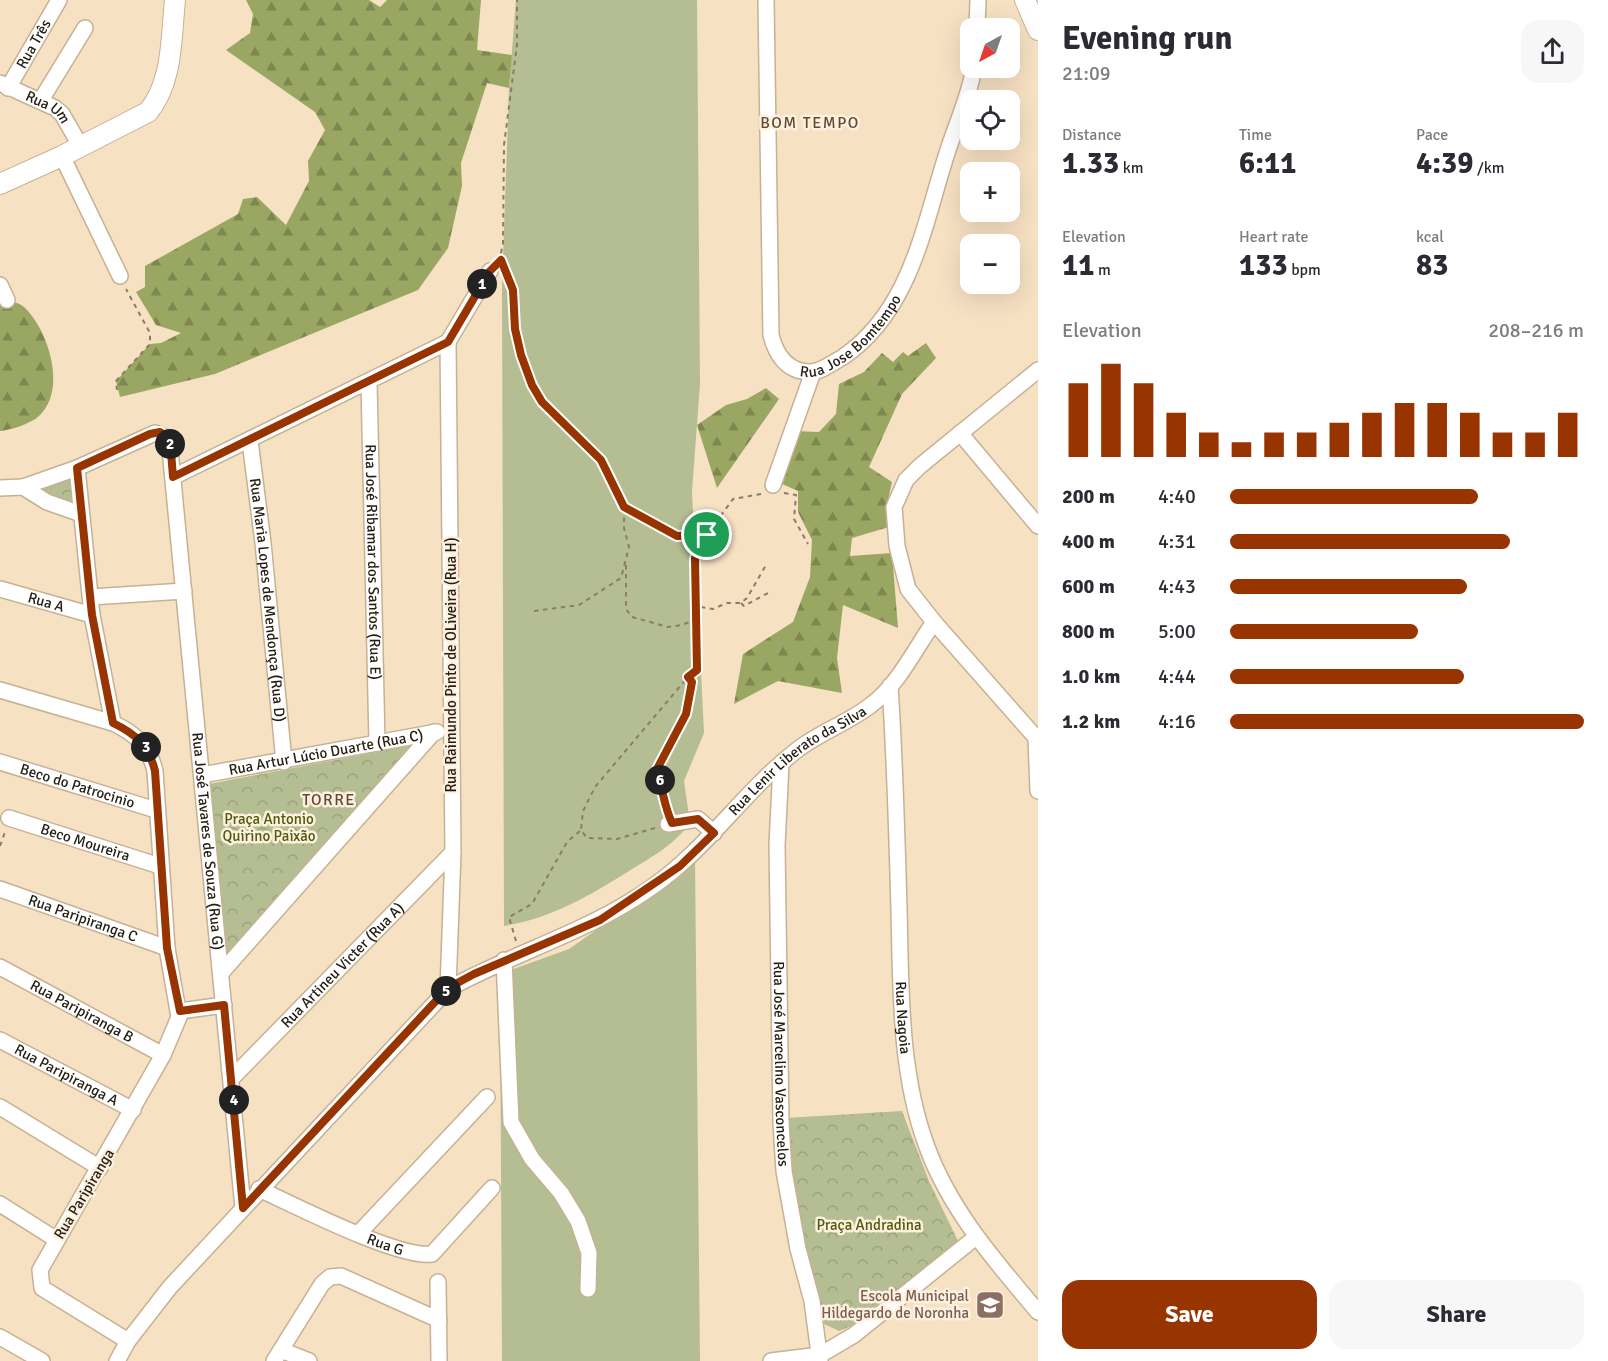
<!DOCTYPE html>
<html lang="en">
<head>
<meta charset="utf-8">
<style>
  body { margin:0; font-family:Signika,sans-serif; background:#f7f7f7; color:#2b2b33; height:100vh; display:flex; flex-direction:column; font-size:22px; white-space:nowrap }
  * { box-sizing:border-box; margin:0 }
  p { font-size:20px; color:#7c7c81 }
  .icon { flex:none; width:33px; height:33px; fill:none; stroke:currentColor; stroke-width:2; stroke-linecap:round; stroke-linejoin:round }
  .map { position:relative; flex:1; overflow:hidden }
  .details { display:flex; flex-direction:column; background:#fff; width:570px }
  .details>* { flex:none }
  .needle { width:39px; rotate:220deg }
  .controls { position:absolute; left:960px; top:18px; display:grid; gap:12px }
  .controls a { display:grid; place-items:center; width:60px; height:60px; border-radius:12px; background:#fff; box-shadow:0 6px 24px #0002; font-size:30px }
  .pin { position:absolute; display:grid; place-items:center; width:51px; height:51px; color:#fff; margin:-26px; border:3px solid #fff; border-radius:50%; box-shadow:0 2px 6px #0007 }
  .km { position:absolute; width:30px; height:30px; margin:-15px; border-radius:50%; background:#222; color:#fff; font-size:16px; line-height:30px; text-align:center }
  .round { display:grid; place-items:center; flex:none; width:63px; height:63px; border-radius:18px; background:#f7f7f7 }
  .head { display:flex; align-items:center; justify-content:space-between; height:102px; padding:0 24px }
  h1 { font-size:33px; font-weight:800; line-height:45px }
  .metrics { display:grid; grid-template-columns:repeat(3,1fr); gap:9px; height:102px; padding:6px 24px }
  .metrics div { display:grid; align-content:center }
  .metrics b { font-size:30px; font-weight:800 }
  .metrics small { font-size:16px; font-weight:400 }
  .metrics p { font-size:16px }
  .chart { height:168px; padding:12px 24px }
  .chart p { display:flex; justify-content:space-between }
  .chart svg { width:100%; height:108px; margin-top:6px; stroke:#983400; stroke-width:6 }
  .button { display:flex; gap:12px; margin-top:auto; padding:12px 24px }
  .button a { flex:1; height:69px; border-radius:18px; background:#983400; color:#fff; font-size:24px; font-weight:800; line-height:69px; text-align:center }
  .button a+a { background:#f7f7f7; color:#2b2b33 }
  ul { padding:0 24px; list-style:none; font-size:20px }
  li { display:grid; grid-template-columns:96px 72px 1fr; align-items:center; height:45px }
  li i { height:15px; border-radius:8px; background:#983400 }
  main { display:flex; flex:1; min-height:0 }
  .map>svg:first-child { display:block }
  .grass { fill:#b4be92 }
  .forest { fill:url(#forest-firs) }
  .park { fill:url(#park-crowns) }
  .lines { fill:none; stroke-linecap:round; stroke-linejoin:round }
  .minor-casing { stroke:#c6b194; stroke-width:18 }
  .tertiary-casing { stroke:#c6b194; stroke-width:22 }
  .path { stroke:#8a7c67; stroke-width:2; stroke-dasharray:4.5 4.5; stroke-linecap:butt }
  .minor { stroke:#fff; stroke-width:15 }
  .tertiary { stroke:#fff; stroke-width:20 }
  .route-casing { stroke:#fff; stroke-width:12 }
  .route { stroke:#983400; stroke-width:8 }
  .labels { text-anchor:middle; stroke-width:5; stroke-linejoin:round; paint-order:stroke }
  .street-label { font-size:15px; fill:#241d11; stroke:#fdf0de }
  .park-label { font-size:15px; fill:#4f5b0a; stroke:#fdf0de }
  .education-label { font-size:15px; fill:#785e54; stroke:#fdf0de; text-anchor:end }
  .neighbourhood-label { font-size:16px; letter-spacing:1.5px; fill:#5e4c32; stroke:#fdf0de }
</style>
</head>
<body>
<main>
<div class="map">
<svg width="1038" height="1361" viewBox="0 0 1038 1361">
  <defs>
    <pattern id="forest-firs" width="22" height="20" patternUnits="userSpaceOnUse" patternTransform="scale(1.5)"><rect width="22" height="20" fill="#99a762"/><path d="M5 1l3.5 6h-7zM16 11l3.5 6h-7z" fill="#7d874f"/></pattern>
    <pattern id="park-crowns" width="20" height="18" patternUnits="userSpaceOnUse" patternTransform="scale(1.5)"><rect width="20" height="18" fill="#b4be92"/><path d="M2 6a3 3 0 1 1 6 0M12 15a3 3 0 1 1 6 0" fill="none" stroke="#9ba37d"/></pattern>
  </defs>
  <rect width="100%" height="100%" fill="#f7e1c3"/>
  <g class="grass">
    <path d="M 516,0 L 697,0 L 700,384 L 692,491 L 704,733 L 684,781 L 690,823 C 673,846 653,856 629,871 C 589,896 552,918 504,926 L 502,288 L 509,88 Z"/>
    <polygon points="695,861 700,1361 502,1361 500,974 569,949"/>
  </g>
  <g class="forest">
    <polygon points="246,0 369,0 380,7 387,0 481,0 477,50 512,55 509,88 487,83 461,163 462,186 448,248 418,290 215,374 120,397 116,381 150,344 161,343 181,333 156,325 136,292 145,287 145,266 238,214 243,199 257,197 286,225 309,181 308,161 325,130 315,112 226,50 250,33 253,14"/>
    <path d="M 7,300 C 12,302 20,303 24,307 C 48,329 68,390 39,416 C 30,424 11,430 0,431 L 0,301 Z"/>
    <polygon points="926,343 936,358 902,394 869,467 892,482 888,500 889,527 852,538 850,556 892,553 898,628 843,605 837,658 842,693 778,681 734,704 743,654 793,622 810,577 812,540 798,512 798,491 782,484 795,431 819,432 836,414 839,384 864,372 882,353 893,362 903,352 908,356"/>
    <polygon points="766,388 779,399 717,488 697,425 726,405 747,399"/>
  </g>
  <g class="park">
    <polygon points="77,468 81,514 23,487"/>
    <polygon points="413,745 226,962 209,784"/>
    <polygon points="902,1111 929,1181 960,1245 856,1324 839,1331 824,1324 818,1316 798,1232 786,1118"/>
  </g>
  <g class="lines">
    <g class="minor-casing">
      <g id="minor">
        <path id="s1" d="M 766,0 L 771,335 C 776,355 787,372 810,372 C 821,372 834,362 843,357 C 912,310 924,223 948,150 C 957,122 969,97 974,68"/>
        <polyline points="977,28 978,0"/>
        <path id="s2" d="M 0,83 L 55,108 L 62,114 L 81,147"/>
        <path id="s3" d="M 8,88 L 59,0"/>
        <polyline points="41,100 85,28"/>
        <polyline points="62,156 120,276"/>
        <polyline points="0,285 7,300"/>
        <polyline points="1038,370 920,466 906,480 894,507 897,546 908,589 934,622 1038,740"/>
        <path id="s4" d="M 369,382 L 377,743"/>
        <polyline points="960,433 1038,526"/>
        <path id="s5" d="M 250,441 L 263,543 L 284,762"/>
        <polyline points="77,468 92,615 113,723"/>
        <polyline points="173,477 448,342 490,271"/>
        <polyline points="773,485 813,372"/>
        <path id="s6" d="M 23,487 L 77,468 L 155,433 L 169,439 L 243,1208"/>
        <polyline points="0,488 23,487 47,502 81,514"/>
        <path id="s7" d="M 0,589 L 92,615"/>
        <polyline points="91,597 184,591"/>
        <path id="s8" d="M 890,686 C 895,761 897,835 899,909 C 901,988 899,1072 927,1147 C 950,1210 995,1261 1038,1312"/>
        <path d="M 0,690 L 113,723 C 136,734 149,746 155,771 L 167,948 L 179,1017 L 163,1055 L 40,1270 L 42,1288 L 128,1341"/>
        <polyline points="1036,738 1038,791"/>
        <path id="s9" d="M 0,762 L 156,810"/>
        <path id="s10" d="M 781,764 L 777,845 L 781,1123 L 784,1171 L 798,1249 L 812,1301 L 820,1361"/>
        <path id="s11" d="M 202,775 L 437,732"/>
        <path id="s12" d="M 9,818 L 160,866"/>
        <polyline points="668,824 698,819 714,833"/>
        <path id="s13" d="M 0,889 L 167,948"/>
        <polyline points="504,960 511,1122 532,1159 561,1193 578,1221 589,1253 588,1289"/>
        <path id="s14" d="M 0,967 L 163,1055"/>
        <polyline points="221,973 434,732"/>
        <polyline points="448,989 453,852 448,342"/>
        <polyline points="180,1011 224,1005"/>
        <path id="s15" d="M 0,1040 L 133,1110"/>
        <path id="s16" d="M 232,1078 L 453,852"/>
        <polyline points="0,1107 100,1168"/>
        <path id="s17" d="M 259,1189 C 294,1205 399,1259 432,1254 L 492,1188"/>
        <polyline points="0,1204 57,1240"/>
        <polyline points="359,1233 487,1097"/>
        <polyline points="438,1282 439,1361"/>
        <polyline points="0,1337 42,1361"/>
        <polyline points="281,1350 309,1361"/>
        <path id="s18" d="M 117,1361 L 128,1341 L 170,1287 L 448,989 C 515,952 589,932 652,887 C 707,849 744,791 797,750 C 820,732 848,723 871,705 C 898,685 915,649 934,622"/>
        <polyline points="274,1361 322,1284 330,1277 341,1276 439,1320"/>
        <polyline points="771,1361 820,1355 854,1335 976,1237"/>
      </g>
    </g>
    <g class="tertiary-casing">
      <g id="tertiary">
        <polyline points="1025,0 1038,30"/>
        <path d="M 0,184 L 62,156 L 148,112 C 173,82 171,38 175,0"/>
      </g>
    </g>
    <g class="path">
      <polyline points="499,262 503,244 504,145 517,45 517,0"/>
      <polyline points="505,268 513,290 515,329 521,355 532,385 542,402 601,460 624,507 677,535 707,535"/>
      <polyline points="117,390 116,381 150,344 150,333 126,289"/>
      <polyline points="784,493 796,495 794,519 808,544"/>
      <polyline points="761,494 733,499 700,544 695,558 695,606 713,609 727,603 741,603 747,598 766,565"/>
      <polyline points="626,565 626,609 632,617 668,627 682,625 694,620"/>
      <polyline points="741,603 744,606 768,593"/>
      <polyline points="534,611 579,605 621,578 629,547 624,528 624,507"/>
      <polyline points="666,810 656,771 686,714 692,682 688,677 697,670 695,606"/>
      <polyline points="655,828 617,839 587,838 581,830 583,811 595,787 688,677"/>
      <polyline points="0,846 5,832"/>
      <polyline points="516,941 509,917 532,904 567,842 581,830"/>
    </g>
    <use href="#minor" class="minor"/>
    <use href="#tertiary" class="tertiary"/>
  </g>
  <g class="lines">
    <g class="route-casing">
      <path id="route" d="M 501,260 L 513,290 L 515,329 L 521,355 L 532,385 L 542,402 L 601,460 L 624,507 L 677,536 L 707,535 L 700,544 L 695,558 L 697,670 L 688,677 L 692,682 L 686,714 L 656,771 C 663,789 664,806 672,823 L 698,819 L 714,833 L 680,866 L 600,920 L 474,974 L 448,988 L 243,1208 L 224,1005 L 180,1011 L 167,948 L 155,771 C 149,746 136,734 113,723 L 92,615 L 77,468 L 150,434 L 160,432 L 170,439 L 173,477 L 448,342 L 490,271 Z"/>
    </g>
    <use href="#route" class="route"/>
  </g>
  <defs>
    <g id="school-square" transform="scale(1.5)"><rect x="-9" y="-9" width="18" height="18" rx="4" fill="#8d6e63" stroke="#fdf0de"/><path d="M0-5L7-2L0 1L-7-2ZM-4 1L0 2.5L4 1V4Q0 6-4 4Z" fill="#fff"/></g>
  </defs>
  <g fill-rule="evenodd">
    <use href="#school-square" x="990" y="1305"/>
  </g>
  <g class="labels">
    <g class="street-label">
      <text dy="5" stroke="none"><textPath href="#s3" startOffset="51">Rua Três</textPath></text>
      <text dy="5" stroke="none"><textPath href="#s2" startOffset="54">Rua Um</textPath></text>
      <text dy="5" stroke="none"><textPath href="#s1" startOffset="448">Rua Jose Bomtempo</textPath></text>
      <text dy="5" stroke="none"><textPath href="#s4" startOffset="180">Rua José Ribamar dos Santos (Rua E)</textPath></text>
      <text dy="5" stroke="none"><textPath href="#s5" startOffset="160">Rua Maria Lopes de Mendonça (Rua D)</textPath></text>
      <text dy="5" stroke="none"><textPath href="#s7" startOffset="48">Rua A</textPath></text>
      <text transform="translate(451 665) rotate(-90)" y="5">Rua Raimundo Pinto de OLiveira (Rua H)</text>
      <text dy="5" stroke="none"><textPath href="#s11" startOffset="126">Rua Artur Lúcio Duarte (Rua C)</textPath></text>
      <text dy="5" stroke="none"><textPath href="#s18" startOffset="921">Rua Lenir Liberato da Silva</textPath></text>
      <text dy="5" stroke="none"><textPath href="#s9" startOffset="81">Beco do Patrocinio</textPath></text>
      <text dy="5" stroke="none"><textPath href="#s12" startOffset="80">Beco Moureira</textPath></text>
      <text dy="5" stroke="none"><textPath href="#s6" startOffset="562">Rua José Tavares de Souza (Rua G)</textPath></text>
      <text dy="5" stroke="none"><textPath href="#s13" startOffset="88">Rua Paripiranga C</textPath></text>
      <text dy="5" stroke="none"><textPath href="#s16" startOffset="158">Rua Artineu Victer (Rua A)</textPath></text>
      <text dy="5" stroke="none"><textPath href="#s14" startOffset="93">Rua Paripiranga B</textPath></text>
      <text dy="5" stroke="none"><textPath href="#s8" startOffset="332">Rua Nagoia</textPath></text>
      <text dy="5" stroke="none"><textPath href="#s10" startOffset="300">Rua José Marcelino Vasconcelos</textPath></text>
      <text dy="5" stroke="none"><textPath href="#s15" startOffset="75">Rua Paripiranga A</textPath></text>
      <text transform="translate(84 1194) rotate(-59)" y="5">Rua Paripiranga</text>
      <text dy="5" stroke="none"><textPath href="#s17" startOffset="138">Rua G</textPath></text>
    </g>
    <g class="park-label">
      <text x="269" y="824">Praça Antonio<tspan x="269" dy="17">Quirino Paixão</tspan></text>
      <text x="869" y="1230">Praça Andradina</text>
    </g>
    <g class="education-label">
      <text x="969" y="1301">Escola Municipal<tspan x="969" dy="17">Hildegardo de Noronha</tspan></text>
    </g>
    <g class="neighbourhood-label">
      <text x="810" y="128">BOM TEMPO</text>
      <text x="329" y="805">TORRE</text>
    </g>
  </g>
</svg>
<div class="controls">
<a><svg class="needle" viewBox="-14 -14 28 28"><path d="M0-13l5 13h-10z" fill="#e53935"/><path d="M0 13l5-13h-10z" fill="#7c7c81"/></svg></a>
<a><svg class="icon" aria-label="locate" viewBox="0 0 24 24"><circle cx="12" cy="12" r="6"/><path d="M12 2v4M12 18v4M2 12h4M18 12h4"/></svg></a>
<a>+</a>
<a>−</a>
</div>
<div class="pin" style="left:707px;top:535px;background:#1e9e55"><svg class="icon" aria-label="arrive" viewBox="0 0 24 24"><path d="M6 21V4h12l-3 4 3 4H6"/></svg></div>
<b class="km" style="left:482px;top:284px">1</b>
<b class="km" style="left:170px;top:444px">2</b>
<b class="km" style="left:146px;top:747px">3</b>
<b class="km" style="left:234px;top:1100px">4</b>
<b class="km" style="left:446px;top:991px">5</b>
<b class="km" style="left:660px;top:780px">6</b>
</div>
<section class="details">
<div class="head"><div><h1>Evening run</h1><p>21:09</p></div><a class="round"><svg class="icon" aria-label="share" viewBox="0 0 24 24"><path d="M12 15V3M7 8l5-5 5 5M5 13v7h14v-7"/></svg></a></div>
<div class="metrics">
<div><p>Distance</p><b>1.33<small> km</small></b></div>
<div><p>Time</p><b>6:11</b></div>
<div><p>Pace</p><b>4:39<small> /km</small></b></div>
</div>
<div class="metrics">
<div><p>Elevation</p><b>11<small> m</small></b></div>
<div><p>Heart rate</p><b>133<small> bpm</small></b></div>
<div><p>kcal</p><b>83</b></div>
</div>
<div class="chart"><p><span>Elevation</span>208–216 m</p>
<svg viewBox="0 0 160 44" preserveAspectRatio="none"><path d="M5 44V14M15 44V6M25 44V14M35 44V26M45 44V34M55 44V38M65 44V34M75 44V34M85 44V30M95 44V26M105 44V22M115 44V22M125 44V26M135 44V34M145 44V34M155 44V26"/></svg>
</div>
<ul>
<li><b>200 m</b>4:40<i style="width:70%"></i></li>
<li><b>400 m</b>4:31<i style="width:79%"></i></li>
<li><b>600 m</b>4:43<i style="width:67%"></i></li>
<li><b>800 m</b>5:00<i style="width:53%"></i></li>
<li><b>1.0 km</b>4:44<i style="width:66%"></i></li>
<li><b>1.2 km</b>4:16<i style="width:100%"></i></li>
</ul>
<div class="button"><a>Save</a><a>Share</a></div>
</section>
</main>
</body>
</html>
